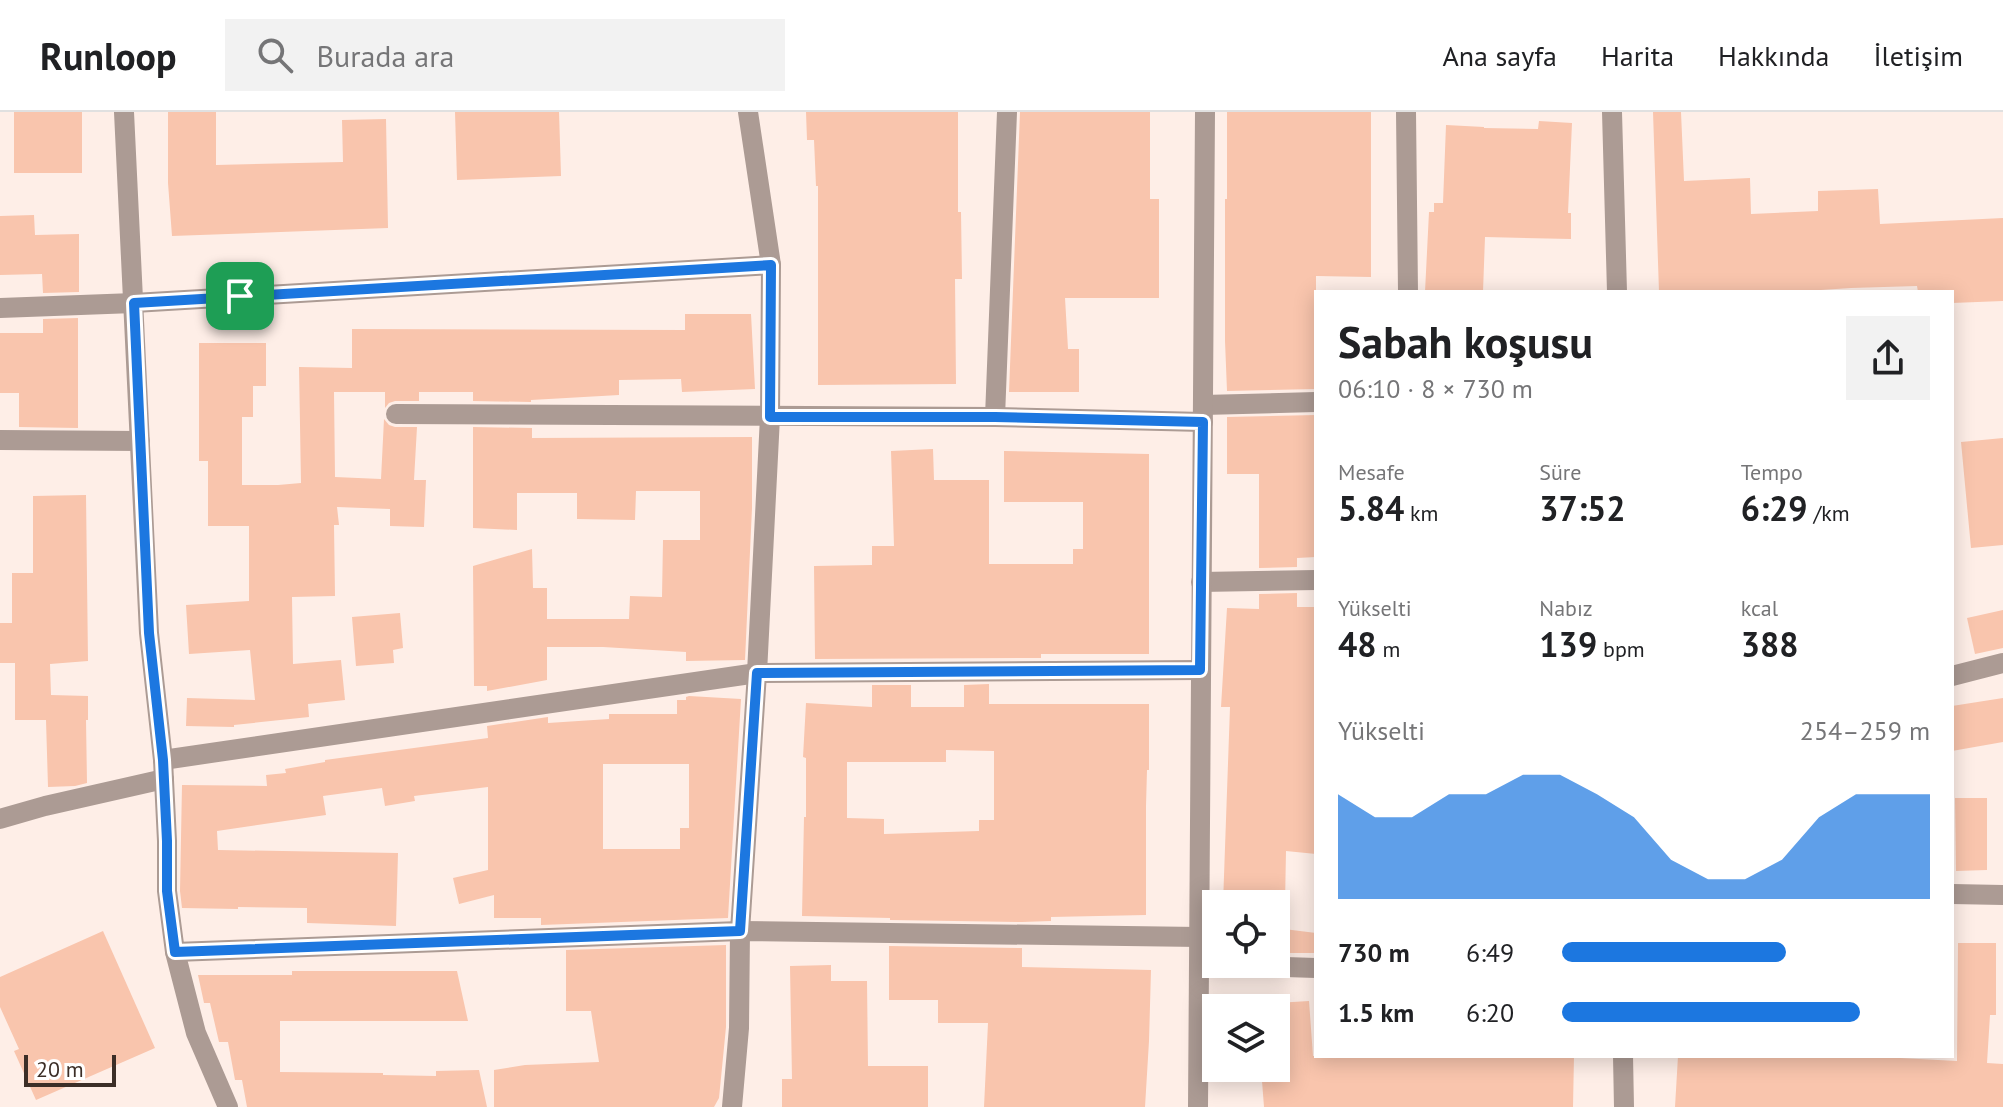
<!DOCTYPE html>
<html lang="tr">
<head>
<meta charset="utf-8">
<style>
  body { margin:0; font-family:"PT Sans",sans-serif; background:#f2f2f2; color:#202124; height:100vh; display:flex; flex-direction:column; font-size:30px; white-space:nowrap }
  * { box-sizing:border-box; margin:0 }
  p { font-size:26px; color:#757577 }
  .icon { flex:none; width:44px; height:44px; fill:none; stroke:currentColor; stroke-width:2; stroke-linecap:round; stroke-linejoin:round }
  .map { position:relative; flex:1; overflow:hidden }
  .drawer { position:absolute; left:1314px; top:178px; width:640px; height:768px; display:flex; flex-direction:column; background:#fff; border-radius:0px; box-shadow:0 4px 20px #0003 }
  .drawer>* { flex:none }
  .controls { position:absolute; left:1202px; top:778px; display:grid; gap:16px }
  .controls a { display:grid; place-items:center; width:88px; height:88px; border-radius:0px; background:#fff; box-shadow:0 4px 20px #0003; font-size:40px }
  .scale { position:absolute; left:24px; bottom:20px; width:92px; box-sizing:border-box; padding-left:8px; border:4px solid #3c2e27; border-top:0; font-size:22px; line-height:28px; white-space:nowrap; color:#3c2e27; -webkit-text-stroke:6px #fff; paint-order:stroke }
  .pin { position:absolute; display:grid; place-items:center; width:68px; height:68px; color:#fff; margin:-34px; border-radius:16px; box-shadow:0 4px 12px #0006 }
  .round { display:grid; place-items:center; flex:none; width:84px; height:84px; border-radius:0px; background:#f2f2f2 }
  .headline { display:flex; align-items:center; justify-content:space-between; height:136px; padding:0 24px }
  h1 { font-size:44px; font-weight:700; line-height:60px }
  .figures { display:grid; grid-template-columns:repeat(3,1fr); gap:12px; height:136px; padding:8px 24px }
  .figures div { display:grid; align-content:center }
  .figures b { font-size:34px; font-weight:700 }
  .figures small { font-size:22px; font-weight:400 }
  .figures p { font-size:22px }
  .chart { height:224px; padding:16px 24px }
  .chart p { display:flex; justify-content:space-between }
  .chart svg { width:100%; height:144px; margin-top:8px; fill:#1c77e0; opacity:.7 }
  ul { padding:0 24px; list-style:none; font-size:26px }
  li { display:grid; grid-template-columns:128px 96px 1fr; align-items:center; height:60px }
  li i { height:20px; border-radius:10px; background:#1c77e0 }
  header { display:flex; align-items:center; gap:48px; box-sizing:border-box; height:112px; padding:0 40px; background:#fff; border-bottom:2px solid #e0e0e0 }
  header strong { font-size:38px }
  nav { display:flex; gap:44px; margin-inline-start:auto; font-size:28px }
  .search { width:560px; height:72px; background:#f2f2f2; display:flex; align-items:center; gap:20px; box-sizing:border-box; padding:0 28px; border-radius:0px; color:#757577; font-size:30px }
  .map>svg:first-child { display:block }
  .building { fill:#f9c5ad; fill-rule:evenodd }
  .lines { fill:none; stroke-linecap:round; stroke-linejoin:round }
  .minor { stroke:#ac9b94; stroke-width:20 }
  .route-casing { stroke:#fff; stroke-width:16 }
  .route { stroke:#1c77e0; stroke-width:10 }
</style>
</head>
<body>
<header>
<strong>Runloop</strong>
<div class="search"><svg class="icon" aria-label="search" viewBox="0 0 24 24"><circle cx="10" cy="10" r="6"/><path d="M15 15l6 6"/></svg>Burada ara</div>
<nav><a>Ana sayfa</a><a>Harita</a><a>Hakkında</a><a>İletişim</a></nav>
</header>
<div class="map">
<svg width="2003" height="995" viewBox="0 0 2003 995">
  <rect width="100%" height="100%" fill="#feeee7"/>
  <g class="building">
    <rect x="14" y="0" width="68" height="61"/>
    <polygon points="168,0 216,0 216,53 343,50 342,8 386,7 388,116 172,124 168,71"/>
    <polygon points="455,0 559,0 561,64 457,68"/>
    <polygon points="806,0 958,0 958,100 961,100 962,167 955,167 956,272 818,273 818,74 816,74 814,28 807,28"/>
    <polygon points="1020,0 1150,0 1150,87 1159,87 1159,186 1065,186 1068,237 1079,237 1079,280 1009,280"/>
    <polygon points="1227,0 1371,0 1371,165 1316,164 1316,277 1227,279 1225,229 1225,87 1227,87"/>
    <polygon points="1653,0 1681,0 1684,69 1750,66 1751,102 1818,99 1818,79 1878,77 1880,112 2003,106 2003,189 1952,191 1952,180 1918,180 1917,174 1851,176 1791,180 1659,180"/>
    <polygon points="1539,9 1572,11 1568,101 1571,101 1571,127 1485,125 1483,180 1425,180 1429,100 1434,100 1434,91 1443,91 1446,13 1484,15 1484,16 1538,17"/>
    <polygon points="34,103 35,123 79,122 79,180 43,181 42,162 0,163 0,104"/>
    <polygon points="685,202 751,202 755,277 682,280 681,267 619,268 619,283 531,288 531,290 473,289 473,280 419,280 419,289 395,289 389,291 385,296 385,280 334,280 335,365 381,367 384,307 389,313 395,315 417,315 414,368 426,368 424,415 390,414 390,397 337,395 339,413 334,413 335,484 292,485 293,552 341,548 345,588 308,592 309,605 234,613 234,615 186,614 187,586 255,588 250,538 189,542 186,493 249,489 249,414 208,414 208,349 199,349 199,231 266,231 266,274 253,274 253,305 242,305 242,373 278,373 301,371 299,255 352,256 352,217 685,218"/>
    <polygon points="78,206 78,316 19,315 19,281 0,281 0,221 43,221 43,207"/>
    <polygon points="1316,303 1316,445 1297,446 1297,455 1259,456 1259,362 1227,362 1227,305"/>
    <polygon points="473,315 532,316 532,326 752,325 752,396 745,548 686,549 686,540 603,535 547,535 547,568 487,579 487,574 474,574 473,454 532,437 533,476 547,476 547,507 629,507 630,484 662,485 663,428 700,428 700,379 636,379 635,408 577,407 577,381 517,381 517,418 473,416"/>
    <polygon points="2003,326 2003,433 1971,436 1961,330"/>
    <polygon points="933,337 934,368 989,368 989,452 1073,452 1073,437 1083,437 1083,390 1004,390 1004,339 1149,342 1149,542 1041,542 1041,546 815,547 814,454 872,453 872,434 894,434 891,339"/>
    <polygon points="86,383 88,549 50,552 51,583 88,584 88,608 86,608 87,671 75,674 48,675 46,608 15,608 15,551 0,551 0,511 12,511 12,461 33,461 33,384"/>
    <polygon points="1297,481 1297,495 1316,495 1316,742 1286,739 1285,792 1223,792 1230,595 1221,595 1227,496 1259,497 1259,482"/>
    <polygon points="2003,498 2003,536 1975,542 1967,506"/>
    <polygon points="400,501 403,536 393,538 394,551 356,554 352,505"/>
    <path d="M 989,572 L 989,592 L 1149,592 L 1149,658 L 1147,658 L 1146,694 L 1146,803 L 1051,805 L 1051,809 L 1022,810 L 890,808 L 890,806 L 802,804 L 804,705 L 806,705 L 806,646 L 803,645 L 806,591 L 872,595 L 872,573 L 911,573 L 911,595 L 964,595 L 964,573 ZM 946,638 L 994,639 L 994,708 L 979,708 L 979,719 L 884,722 L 884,707 L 847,706 L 847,650 L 946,650 Z"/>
    <path d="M 689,584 L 741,587 L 728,806 L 541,813 L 541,806 L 494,806 L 494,783 L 459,792 L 453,766 L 488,758 L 488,675 L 414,684 L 415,689 L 385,694 L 382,676 L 323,684 L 326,703 L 217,719 L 218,738 L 398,741 L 396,814 L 307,811 L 307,796 L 238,795 L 238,797 L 182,796 L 180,779 L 182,673 L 267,674 L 266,663 L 286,661 L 285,657 L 325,650 L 325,648 L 488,626 L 487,614 L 548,605 L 548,611 L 609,607 L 609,602 L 677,602 L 677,588 L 686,588 L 686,585 ZM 603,652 L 689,652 L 689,716 L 680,716 L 680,737 L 603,737 Z"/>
    <polygon points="2003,586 2003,630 1952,639 1952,594"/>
    <polygon points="1955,686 1987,686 1987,758 1956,759"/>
    <polygon points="1276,816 1316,821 1316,841 1276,841"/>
    <polygon points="103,819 155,936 36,988 14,939 19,937 0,895 0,865"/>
    <polygon points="1958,831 1996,831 1996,903 1990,903 1987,951 2003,952 2003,995 1675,995 1678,944 1862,944 1957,949"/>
    <polygon points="726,833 726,915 719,986 714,995 494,995 494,958 525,953 599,950 591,899 566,899 566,838"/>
    <polygon points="889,834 1022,836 1022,855 1151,858 1149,929 1145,995 984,995 988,911 938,911 938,888 889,888"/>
    <polygon points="831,853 831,869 867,869 868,954 928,954 928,995 782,995 782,967 792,967 790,854"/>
    <polygon points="292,859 457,859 468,909 280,909 280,960 383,961 383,963 436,964 436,959 479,958 487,995 247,995 242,968 235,968 228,930 219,930 210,891 204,891 198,863 292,863"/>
    <polygon points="1309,889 1313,944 1574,944 1573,995 1264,995 1261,956 1276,956 1276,891"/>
  </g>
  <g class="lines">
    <g class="minor">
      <polyline points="124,0 149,521 163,648 167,729 167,779 175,840 196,921 228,995"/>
      <polyline points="1406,0 1408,180"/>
      <polyline points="1612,0 1617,180"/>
      <polyline points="0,196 134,191 771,153"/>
      <polyline points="1203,293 1316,290"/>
      <polyline points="396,302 995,305 1203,310"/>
      <polyline points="995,305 1007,0"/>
      <polyline points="0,328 140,329"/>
      <polyline points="1201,470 1316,468"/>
      <polyline points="1952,564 2003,551"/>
      <polyline points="163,648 757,561 1200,558"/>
      <polyline points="0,707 45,694 164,667"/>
      <polyline points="1952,782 2003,783"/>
      <polyline points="175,840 740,819 1199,825"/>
      <polyline points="1199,852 1316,856"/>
      <polyline points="1623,944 1624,995"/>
      <polyline points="732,995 739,916 740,819 757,561 770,305 771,153 748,0"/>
      <polyline points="1198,995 1205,0"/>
    </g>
  </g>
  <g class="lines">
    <g class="route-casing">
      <polygon id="route" points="771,153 770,305 995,305 1203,310 1200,558 757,561 740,819 175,840 167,779 167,729 163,648 149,521 134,191"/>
    </g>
    <use href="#route" class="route"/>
  </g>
</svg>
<div class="controls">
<a><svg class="icon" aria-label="locate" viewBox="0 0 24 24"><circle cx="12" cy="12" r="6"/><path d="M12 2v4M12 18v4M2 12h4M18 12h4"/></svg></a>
<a><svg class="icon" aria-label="layers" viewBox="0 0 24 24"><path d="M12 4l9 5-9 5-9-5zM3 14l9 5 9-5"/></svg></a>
</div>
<div class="scale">20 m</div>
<div class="pin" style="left:240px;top:184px;background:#1e9e55"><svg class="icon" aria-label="arrive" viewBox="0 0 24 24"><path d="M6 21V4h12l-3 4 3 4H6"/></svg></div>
<section class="drawer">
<div class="headline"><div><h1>Sabah koşusu</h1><p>06:10 · 8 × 730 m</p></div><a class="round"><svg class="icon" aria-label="share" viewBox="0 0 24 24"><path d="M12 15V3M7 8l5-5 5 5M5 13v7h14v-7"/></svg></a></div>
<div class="figures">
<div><p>Mesafe</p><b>5.84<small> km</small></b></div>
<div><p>Süre</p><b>37:52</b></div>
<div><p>Tempo</p><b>6:29<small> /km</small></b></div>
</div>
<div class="figures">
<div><p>Yükselti</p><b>48<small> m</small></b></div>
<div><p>Nabız</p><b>139<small> bpm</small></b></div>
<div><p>kcal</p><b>388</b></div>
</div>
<div class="chart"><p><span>Yükselti</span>254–259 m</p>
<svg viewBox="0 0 160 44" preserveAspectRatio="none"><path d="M0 44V12L10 19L20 19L30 12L40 12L50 6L60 6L70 12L80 19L90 32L100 38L110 38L120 32L130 19L140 12L150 12L160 12V44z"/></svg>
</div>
<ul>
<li><b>730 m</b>6:49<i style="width:61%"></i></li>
<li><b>1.5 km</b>6:20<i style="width:81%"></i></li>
</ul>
</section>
</div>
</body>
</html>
